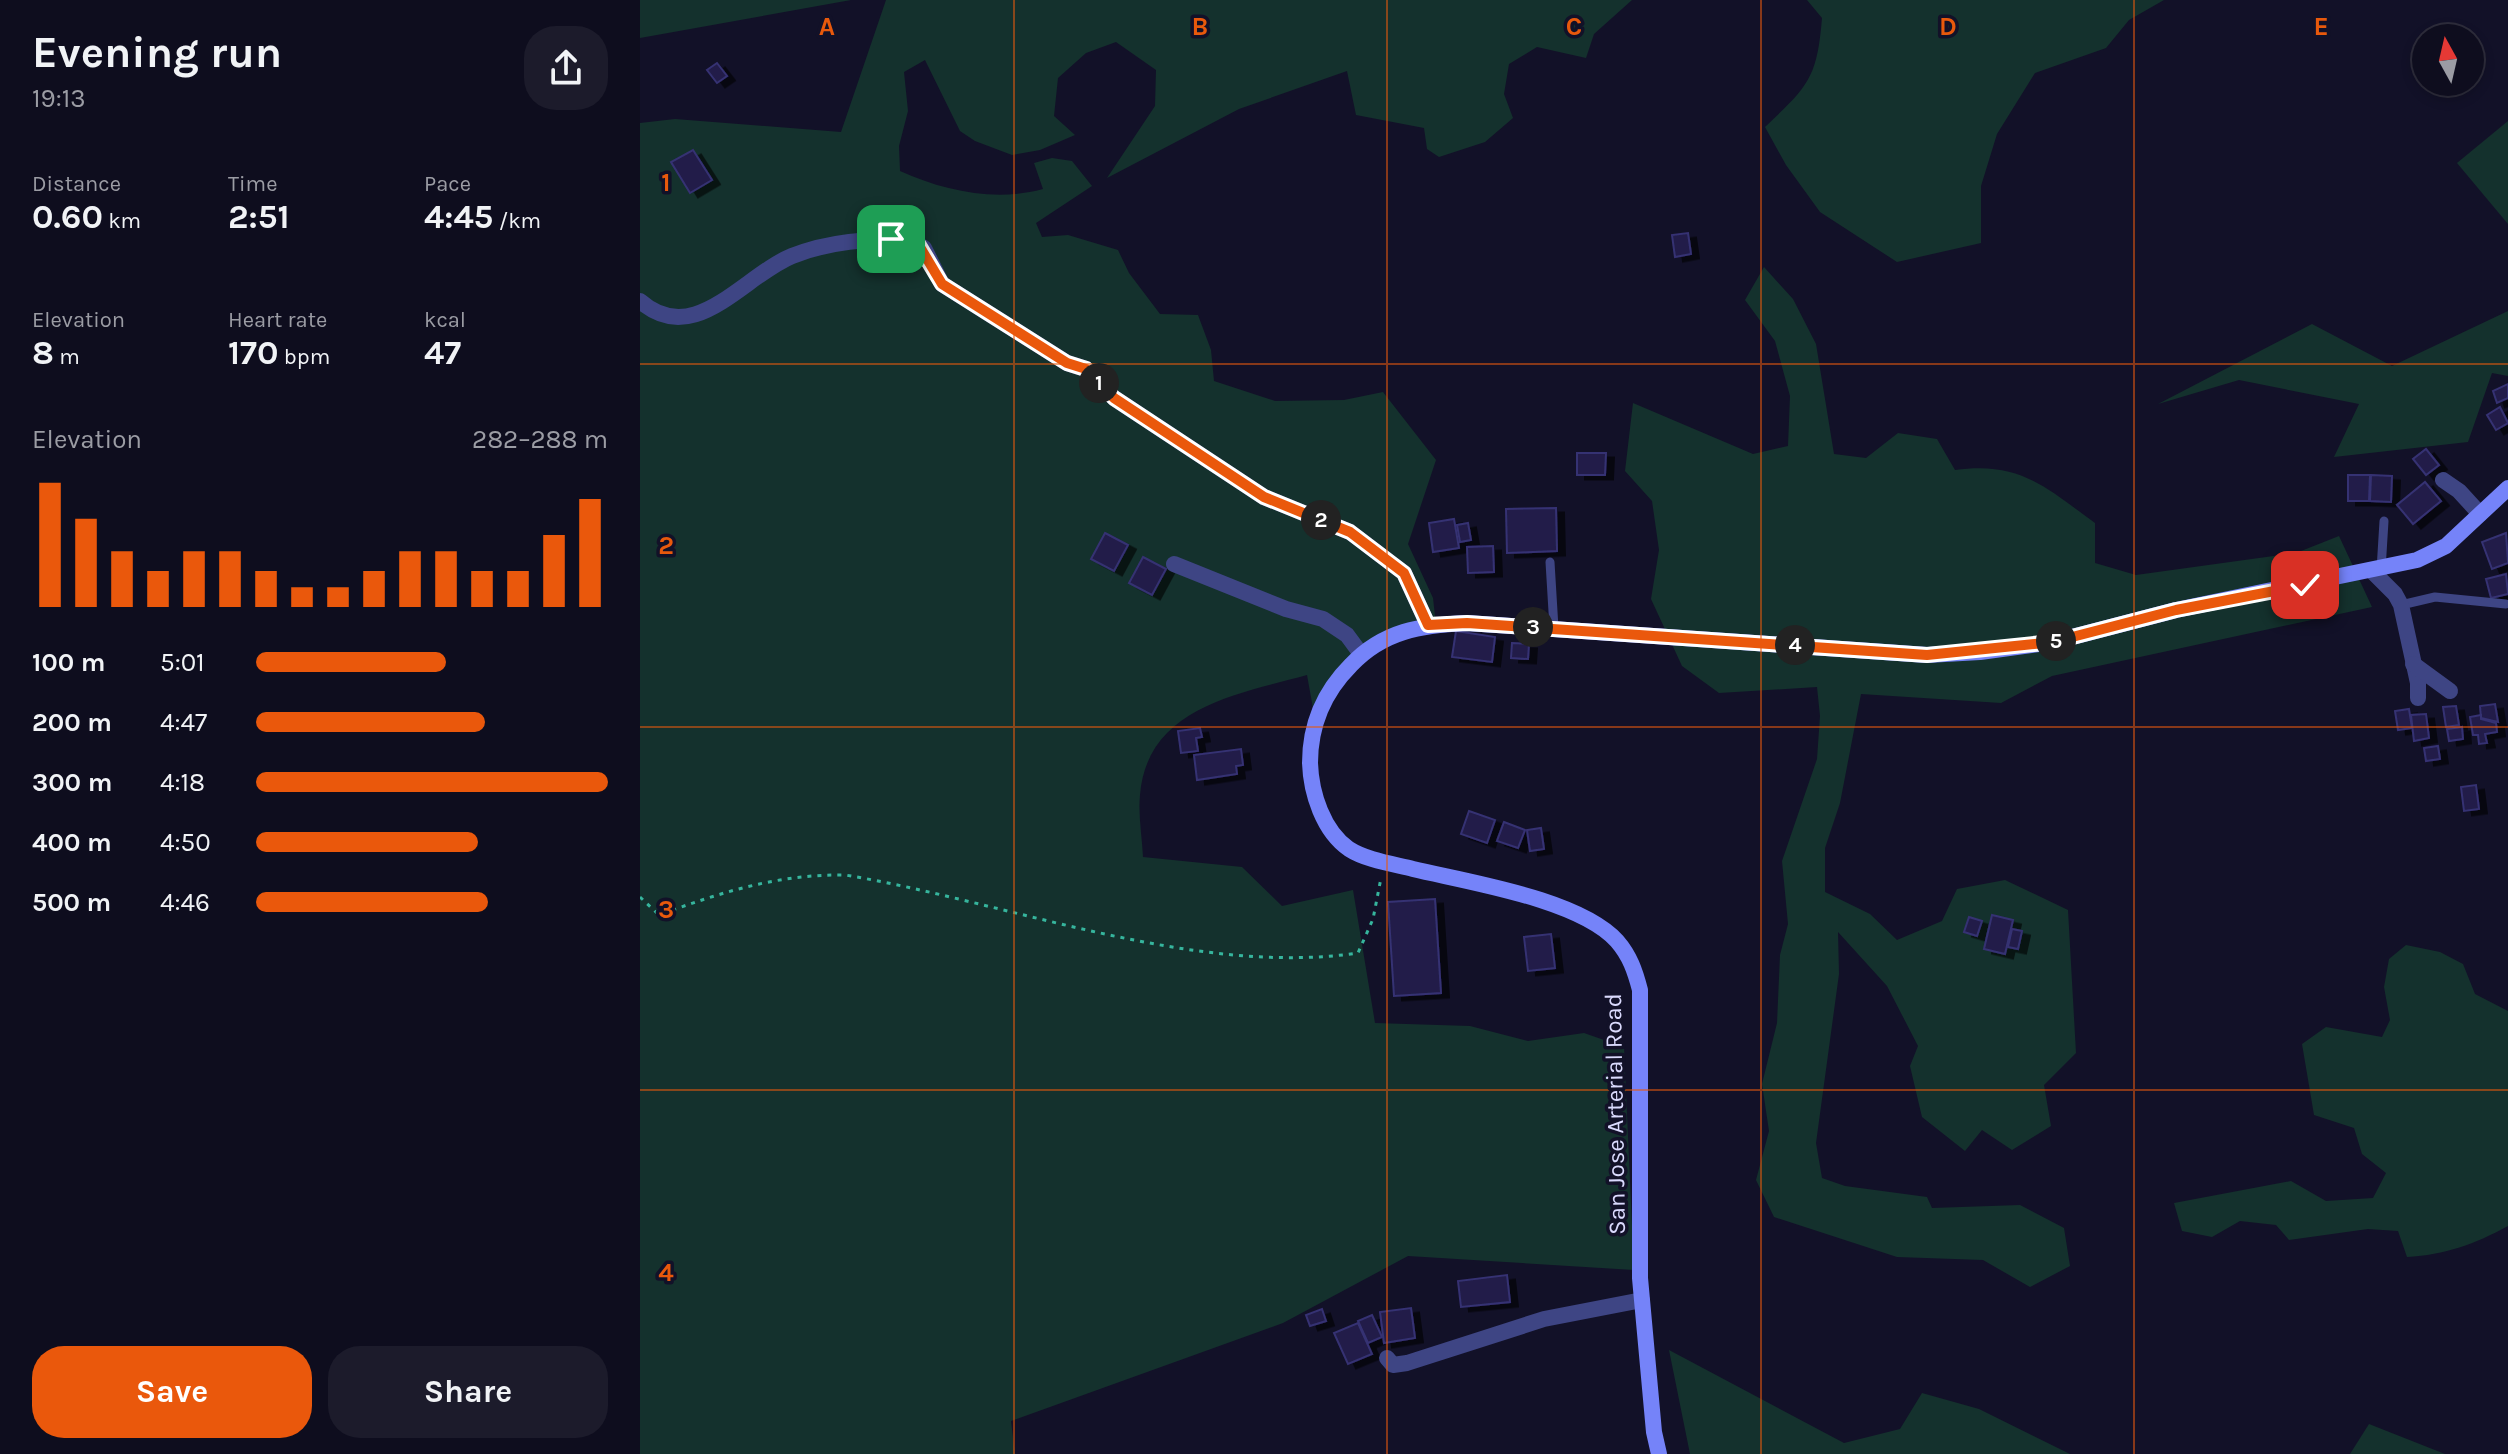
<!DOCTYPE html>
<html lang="en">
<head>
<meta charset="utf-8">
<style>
  body { margin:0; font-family:Karla,sans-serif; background:#1c1b2b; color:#f1f3f6; height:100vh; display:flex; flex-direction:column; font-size:30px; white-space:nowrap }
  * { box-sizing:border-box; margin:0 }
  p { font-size:26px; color:#9b9ca4 }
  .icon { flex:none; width:44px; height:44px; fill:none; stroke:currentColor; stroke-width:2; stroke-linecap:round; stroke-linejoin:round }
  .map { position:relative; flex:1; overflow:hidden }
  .sheet { display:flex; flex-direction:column; background:#0e0d1e; width:640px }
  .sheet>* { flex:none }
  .needle { width:52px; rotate:352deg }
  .buttons { position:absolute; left:1772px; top:24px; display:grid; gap:16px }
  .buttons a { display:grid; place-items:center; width:72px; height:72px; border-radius:50%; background:#0e0d1e; box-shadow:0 4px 12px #0003,0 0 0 2px #2e2d3c; font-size:40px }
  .pin { position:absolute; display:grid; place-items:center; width:68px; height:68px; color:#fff; margin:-34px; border-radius:16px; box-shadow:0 4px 12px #0006 }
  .km { position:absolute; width:40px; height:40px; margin:-20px; border-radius:50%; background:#222; color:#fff; font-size:22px; line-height:40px; text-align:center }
  .round { display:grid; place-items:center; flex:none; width:84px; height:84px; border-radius:32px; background:#1c1b2b }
  .summary { display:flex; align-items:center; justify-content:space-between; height:136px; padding:0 32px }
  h1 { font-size:44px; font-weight:700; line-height:60px }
  .metrics { display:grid; grid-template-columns:repeat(3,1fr); gap:12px; height:136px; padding:8px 32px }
  .metrics div { display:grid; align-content:center }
  .metrics b { font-size:34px; font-weight:700 }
  .metrics small { font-size:22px; font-weight:400 }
  .metrics p { font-size:22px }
  .chart { height:224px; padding:16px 32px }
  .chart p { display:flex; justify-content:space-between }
  .chart svg { width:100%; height:144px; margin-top:8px; stroke:#ea580c; stroke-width:6 }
  .cta { display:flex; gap:16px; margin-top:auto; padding:16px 32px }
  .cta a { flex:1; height:92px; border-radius:32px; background:#ea580c; color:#fff; font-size:32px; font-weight:700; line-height:92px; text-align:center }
  .cta a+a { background:#1c1b2b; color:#f1f3f6 }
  ul { padding:0 32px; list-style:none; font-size:26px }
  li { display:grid; grid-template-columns:128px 96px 1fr; align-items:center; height:60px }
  li i { height:20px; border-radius:10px; background:#ea580c }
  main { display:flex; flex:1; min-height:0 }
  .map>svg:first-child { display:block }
  .green { fill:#14312d }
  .building { fill:#211e48; stroke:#363173; stroke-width:2; filter:url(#shadow) }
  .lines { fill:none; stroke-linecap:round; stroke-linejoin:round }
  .path { stroke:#36b59d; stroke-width:3; stroke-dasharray:4 6; stroke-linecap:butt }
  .service { stroke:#3e4584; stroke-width:9 }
  .minor { stroke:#3e4584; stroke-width:16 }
  .secondary { stroke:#7583f9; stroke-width:16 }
  .route-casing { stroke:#fff; stroke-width:16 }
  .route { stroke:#ea580c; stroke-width:10 }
  .grid { fill:none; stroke:#e8590c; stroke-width:2; stroke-opacity:0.55 }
  .labels { text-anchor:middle; stroke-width:7; stroke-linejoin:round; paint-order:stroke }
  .street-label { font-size:24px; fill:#dadafd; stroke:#121128 }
  .grid-label { font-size:26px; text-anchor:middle; font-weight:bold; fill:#e8590c; stroke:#121128; stroke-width:7; stroke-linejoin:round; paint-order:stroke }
</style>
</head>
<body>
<main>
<section class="sheet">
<div class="summary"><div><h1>Evening run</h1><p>19:13</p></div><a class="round"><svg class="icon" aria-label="share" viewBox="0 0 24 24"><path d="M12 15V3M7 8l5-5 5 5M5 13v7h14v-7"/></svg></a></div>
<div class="metrics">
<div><p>Distance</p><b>0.60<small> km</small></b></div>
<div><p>Time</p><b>2:51</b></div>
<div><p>Pace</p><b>4:45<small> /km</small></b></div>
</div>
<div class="metrics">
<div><p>Elevation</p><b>8<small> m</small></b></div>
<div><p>Heart rate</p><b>170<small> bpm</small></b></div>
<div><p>kcal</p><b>47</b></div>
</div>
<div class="chart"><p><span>Elevation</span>282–288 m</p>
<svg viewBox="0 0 160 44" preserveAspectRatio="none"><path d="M5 44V6M15 44V17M25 44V27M35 44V33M45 44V27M55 44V27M65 44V33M75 44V38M85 44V38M95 44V33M105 44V27M115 44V27M125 44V33M135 44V33M145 44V22M155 44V11"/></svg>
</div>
<ul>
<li><b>100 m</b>5:01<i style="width:54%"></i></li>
<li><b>200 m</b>4:47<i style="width:65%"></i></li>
<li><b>300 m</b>4:18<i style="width:100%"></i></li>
<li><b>400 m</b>4:50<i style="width:63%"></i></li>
<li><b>500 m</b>4:46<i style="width:66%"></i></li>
</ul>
<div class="cta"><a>Save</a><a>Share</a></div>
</section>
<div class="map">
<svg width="1868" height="1454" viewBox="0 0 1868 1454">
  <defs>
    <filter id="shadow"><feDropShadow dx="8" dy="4.5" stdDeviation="0" flood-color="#0009"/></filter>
  </defs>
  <rect width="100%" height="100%" fill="#121128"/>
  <g class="green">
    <polygon points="0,0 211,0 0,38"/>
    <path d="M 246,0 L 992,0 L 954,34 L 946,58 L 897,47 L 869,64 L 864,94 L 873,118 L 845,142 L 799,157 L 787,149 L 784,128 L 716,115 L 707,71 L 599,109 L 467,178 L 515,106 L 516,70 L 476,42 L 446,53 L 418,78 L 414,116 L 435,135 L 400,150 L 372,155 L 335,141 L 320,131 L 285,60 L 264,72 L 268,111 L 259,146 L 260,171 C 304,191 356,202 403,189 L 394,163 L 412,158 L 432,161 L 452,186 L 396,223 L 402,237 L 428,235 L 478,250 L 489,273 L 520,314 L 558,315 L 571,350 L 574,381 L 635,401 L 704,400 L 743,392 L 796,460 L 768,544 L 793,598 L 796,625 L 721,654 L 676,725 L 667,675 C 599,694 507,707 500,795 C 498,815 502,836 503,857 L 602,867 L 642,906 L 713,890 L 735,1023 L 830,1026 L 888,1041 L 944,1033 L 984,1047 L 994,1270 L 768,1256 L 643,1323 L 371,1421 L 375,1454 L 0,1454 L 0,123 L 35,119 L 201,132 Z"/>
    <path d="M 1167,0 L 1524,0 L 1489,20 L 1466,48 L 1395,73 L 1357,134 L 1341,186 L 1341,243 L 1257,262 L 1180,212 L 1146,165 L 1125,127 C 1168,86 1177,79 1182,18 Z"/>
    <polygon points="1868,121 1868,224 1817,163"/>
    <path d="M 1124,267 L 1153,299 L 1176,344 L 1194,454 L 1226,458 L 1258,433 L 1297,439 L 1315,470 C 1380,461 1405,487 1455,523 L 1455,563 L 1496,575 L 1656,553 L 1699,536 L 1732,607 L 1412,676 L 1361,703 L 1221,694 L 1200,803 L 1185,848 L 1185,892 L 1230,914 L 1257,940 L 1302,921 L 1317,889 L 1365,880 L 1428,910 L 1436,1053 L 1404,1085 L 1411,1126 L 1372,1150 L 1342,1130 L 1325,1151 L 1282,1117 L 1270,1066 L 1278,1046 L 1247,986 L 1198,932 L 1199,974 L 1176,1143 L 1182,1178 L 1205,1186 L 1287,1197 L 1292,1208 L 1380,1205 L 1424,1228 L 1430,1266 L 1390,1287 L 1343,1260 L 1257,1257 L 1134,1217 L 1116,1180 L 1129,1131 L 1122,1084 L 1137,1023 L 1140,955 L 1148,924 L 1142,861 L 1177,759 L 1180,716 L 1177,687 L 1079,693 L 1042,666 L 1011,599 L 1019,550 L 1012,501 L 985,471 L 993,403 L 1113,454 L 1148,446 L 1150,396 L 1135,341 L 1105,300 Z"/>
    <polygon points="1868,311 1868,376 1852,373 1828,442 1694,457 1719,404 1599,380 1518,404 1672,324 1752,366"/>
    <path d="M 1766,945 L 1800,952 L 1823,964 L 1835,994 L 1868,1011 L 1868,1226 C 1835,1244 1805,1255 1767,1257 L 1758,1231 L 1728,1229 L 1649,1240 L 1636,1225 L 1600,1221 L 1572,1237 L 1542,1231 L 1534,1203 L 1651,1181 L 1686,1201 L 1733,1198 L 1746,1173 L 1722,1154 L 1714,1128 L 1674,1115 L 1662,1044 L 1686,1027 L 1742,1037 L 1750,1020 L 1744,987 L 1749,959 Z"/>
    <polygon points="1029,1350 1204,1443 1260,1429 1282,1393 1339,1409 1430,1454 1050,1454"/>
    <polygon points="1729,1424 1805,1454 1710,1454"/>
  </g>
  <g class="building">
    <polygon points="77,63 87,76 77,83 67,70"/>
    <polygon points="53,150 72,180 50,193 31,162"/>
    <polygon points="1048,233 1051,254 1035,257 1032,235"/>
    <polygon points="1868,384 1868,398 1857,403 1853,391"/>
    <polygon points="1860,407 1868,423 1856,430 1847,415"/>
    <polygon points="1786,449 1799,465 1786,475 1773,459"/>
    <polygon points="937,453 966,453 965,475 937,475"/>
    <polygon points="1708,475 1730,475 1729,501 1708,501"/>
    <polygon points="1731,475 1752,476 1751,502 1730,501"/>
    <polygon points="1785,482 1801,501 1773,524 1757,505"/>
    <polygon points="916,508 917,551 867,553 866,509"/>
    <polygon points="814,519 819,548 793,552 789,523"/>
    <polygon points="828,523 831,540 820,542 817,525"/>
    <polygon points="465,533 488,545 474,571 451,559"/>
    <polygon points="1866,533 1868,563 1852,569 1842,542"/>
    <polygon points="853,546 854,572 828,573 827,547"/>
    <polygon points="503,557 526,569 512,595 489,583"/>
    <polygon points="1866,574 1868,594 1851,598 1846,579"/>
    <polygon points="816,631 855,637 852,662 812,657"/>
    <polygon points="872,643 889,644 888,659 871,658"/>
    <polygon points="1855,704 1858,722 1841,718 1840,706"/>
    <polygon points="1816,706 1819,725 1806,727 1803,707"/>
    <polygon points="1769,709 1772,728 1758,730 1755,711"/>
    <polygon points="1786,714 1789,738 1774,741 1771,715"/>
    <polygon points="1841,715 1841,719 1856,723 1857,732 1845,734 1847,743 1839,744 1838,735 1833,735 1830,717"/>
    <polygon points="1822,727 1823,739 1809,741 1807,729"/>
    <polygon points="560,728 562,737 556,738 558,751 541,753 538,731"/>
    <polygon points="1798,746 1800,759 1786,761 1784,748"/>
    <polygon points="601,749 603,765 596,766 597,774 557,780 554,755"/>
    <polygon points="1836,785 1839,809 1824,811 1821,787"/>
    <polygon points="829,811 855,820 847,843 821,834"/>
    <polygon points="864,822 885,830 878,848 857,841"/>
    <polygon points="901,828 904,849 890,851 887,830"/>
    <polygon points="795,899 801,993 754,996 748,902"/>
    <polygon points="1352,915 1373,920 1365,954 1344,949"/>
    <polygon points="1329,917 1342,921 1337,936 1324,932"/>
    <polygon points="1372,929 1382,931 1378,949 1368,947"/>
    <polygon points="911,934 915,968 888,971 884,937"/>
    <polygon points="867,1275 870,1302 821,1307 818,1281"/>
    <polygon points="771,1308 775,1338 744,1343 740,1312"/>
    <polygon points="682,1309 686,1321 670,1326 666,1315"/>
    <polygon points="732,1315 742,1337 728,1343 718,1321"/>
    <polygon points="718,1323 732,1354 708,1364 694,1333"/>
  </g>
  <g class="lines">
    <path class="path" d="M 0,897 L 19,915 C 82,892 138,874 205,875 C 368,902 553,977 718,953 L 733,919 L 741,878"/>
    <g class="service">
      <polyline points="910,562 914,628"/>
      <polyline points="1741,570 1744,521"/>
      <polyline points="1761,605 1795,597 1866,604"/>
    </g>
    <g class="minor">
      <path d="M 0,301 C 54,349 103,276 152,256 C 189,241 229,239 268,239 L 284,248 L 302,284 L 427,363 L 446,369 L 474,398 L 624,497 L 710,532 L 764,573 L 788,625"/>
      <polyline points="1803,480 1819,491 1840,514"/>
      <polyline points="534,564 646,609 683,619 707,635 721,654"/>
      <polyline points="1733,572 1755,594 1761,605 1778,683 1778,698"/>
      <polyline points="1773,664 1810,691"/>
      <polyline points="747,1358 753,1365 767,1363 904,1319 1002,1300"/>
    </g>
    <path class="secondary" d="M 1019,1454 L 1014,1432 L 1000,1278 L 1000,990 C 995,971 990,956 977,941 C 939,899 827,882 773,869 C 753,864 726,860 709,849 C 683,831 671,793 670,763 C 670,725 684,692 711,665 C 743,631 781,625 827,623 L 1287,655 L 1340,652 L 1413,642 L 1536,610 L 1777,560 L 1806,546 L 1868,488"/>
  </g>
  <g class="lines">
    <g class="route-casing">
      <polyline id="route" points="251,239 277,242 302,284 427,363 446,369 474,398 624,497 710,532 764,573 788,625 827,623 1287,655 1413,642 1536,610 1665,585"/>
    </g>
    <use href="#route" class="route"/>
  </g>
  <path class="grid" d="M 374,0 L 374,1454M 747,0 L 747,1454M 1121,0 L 1121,1454M 1494,0 L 1494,1454M 0,364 L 1868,364M 0,727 L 1868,727M 0,1090 L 1868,1090"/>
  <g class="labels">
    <g class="street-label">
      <text transform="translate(975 1114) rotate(-91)" y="8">San Jose Arterial Road</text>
    </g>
  </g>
  <g class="grid-label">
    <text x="187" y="35">A</text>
    <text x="560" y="35">B</text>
    <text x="934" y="35">C</text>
    <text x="1308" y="35">D</text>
    <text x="1681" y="35">E</text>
    <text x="26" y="191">1</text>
    <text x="26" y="554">2</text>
    <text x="26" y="918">3</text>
    <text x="26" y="1281">4</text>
  </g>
</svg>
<div class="buttons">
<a><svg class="needle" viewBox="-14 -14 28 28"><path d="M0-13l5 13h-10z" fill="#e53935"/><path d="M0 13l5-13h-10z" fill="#9b9ca4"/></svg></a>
</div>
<div class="pin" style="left:251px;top:239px;background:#1e9e55"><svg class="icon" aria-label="arrive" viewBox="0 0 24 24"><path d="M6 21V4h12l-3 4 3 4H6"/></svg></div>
<div class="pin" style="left:1665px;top:585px;background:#d93025"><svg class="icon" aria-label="check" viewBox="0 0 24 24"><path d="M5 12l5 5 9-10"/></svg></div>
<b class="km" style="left:459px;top:383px">1</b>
<b class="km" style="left:681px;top:520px">2</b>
<b class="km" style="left:893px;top:627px">3</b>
<b class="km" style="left:1155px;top:645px">4</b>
<b class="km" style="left:1416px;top:641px">5</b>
</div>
</main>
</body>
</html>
